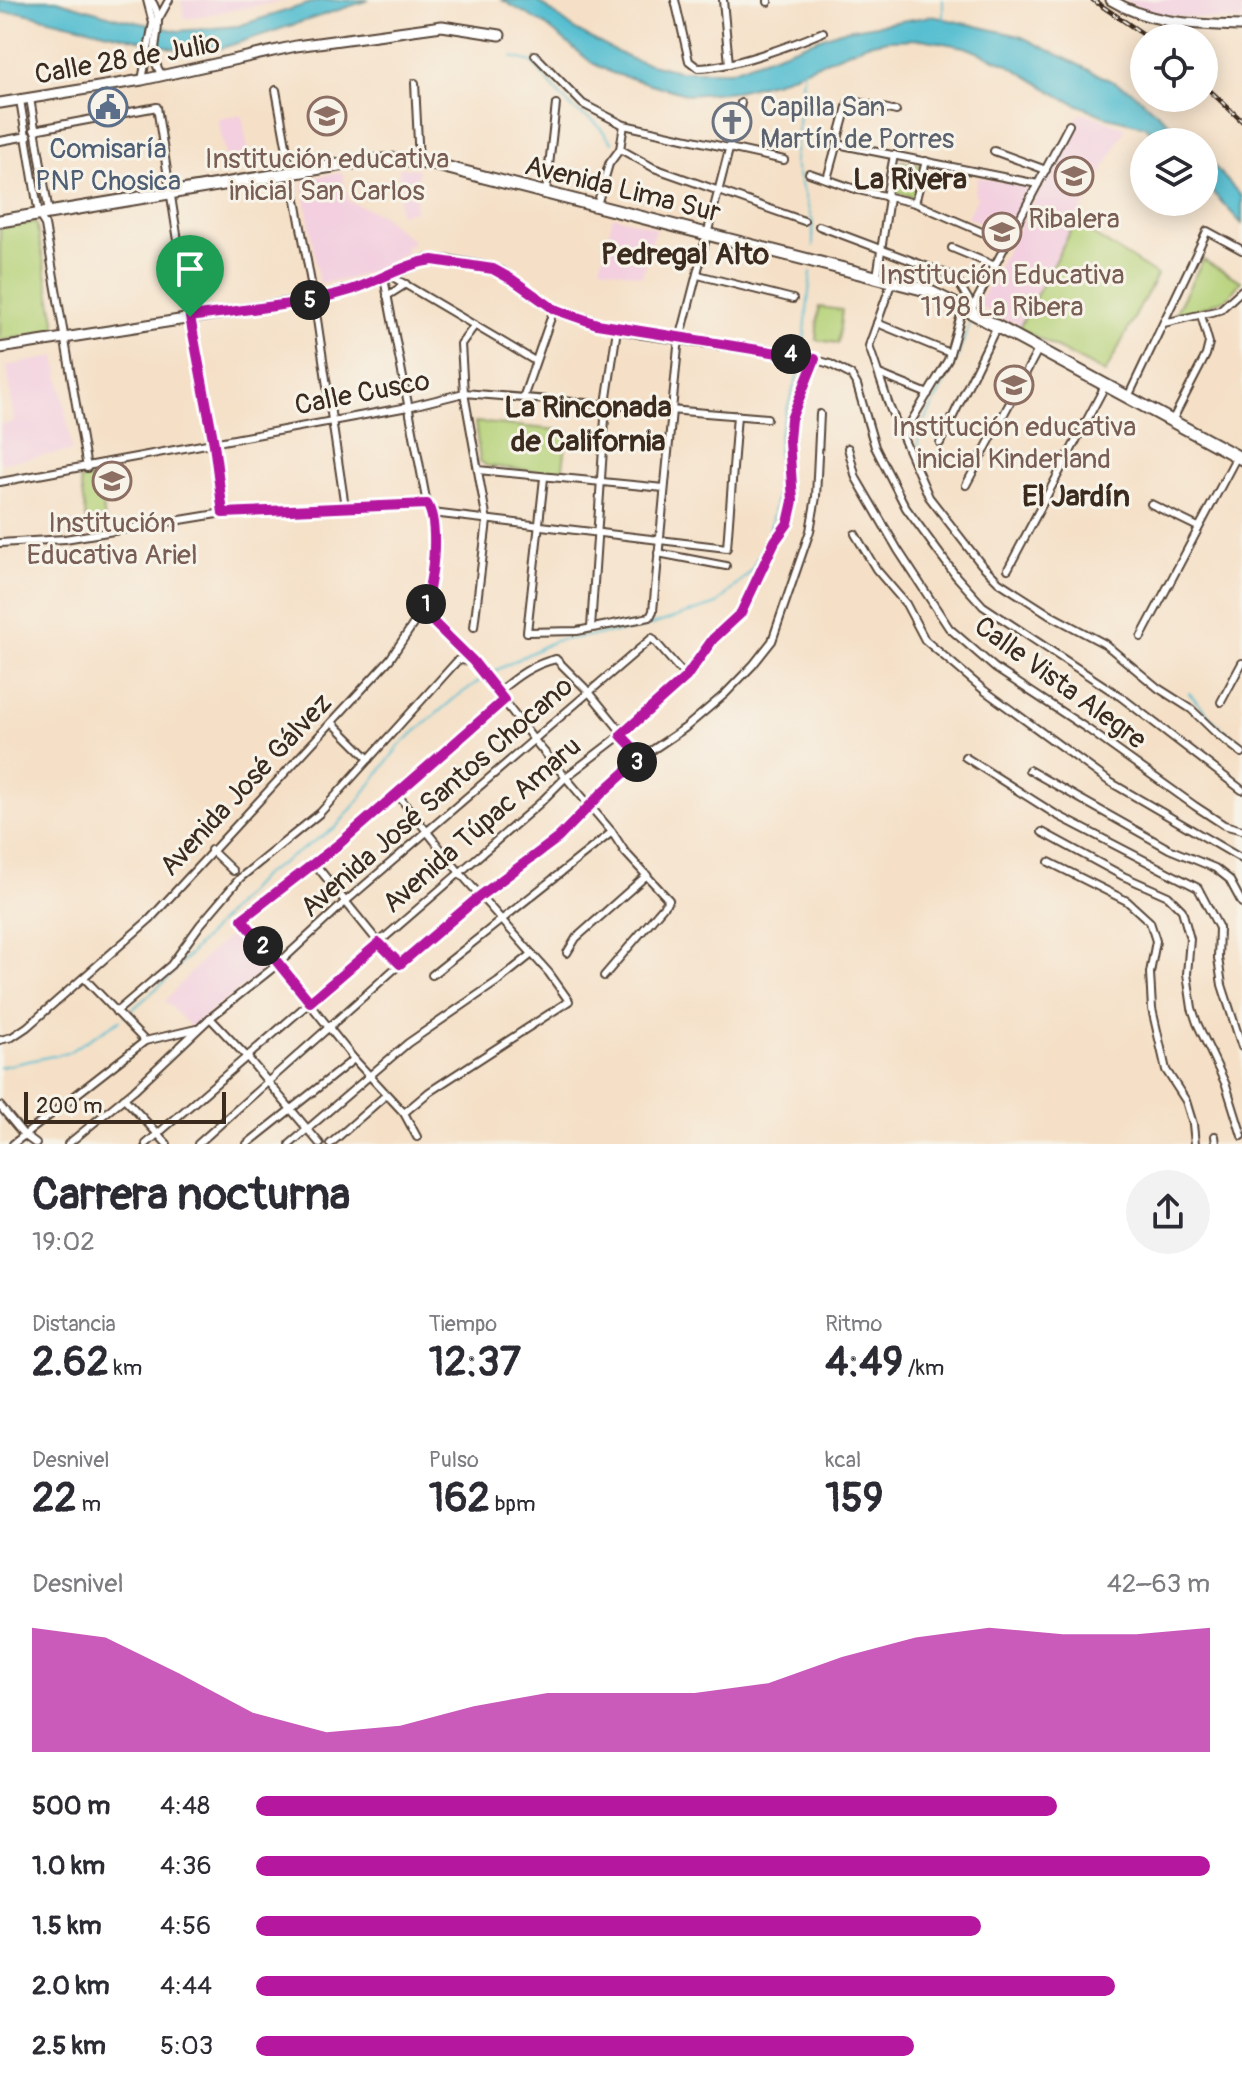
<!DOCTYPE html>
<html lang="es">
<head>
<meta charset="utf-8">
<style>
  body { margin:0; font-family:Pangolin,sans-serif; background:#f2f2f3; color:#2b2b33; height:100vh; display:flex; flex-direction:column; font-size:30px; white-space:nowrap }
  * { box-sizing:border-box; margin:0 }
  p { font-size:26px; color:#7c7c81 }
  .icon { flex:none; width:44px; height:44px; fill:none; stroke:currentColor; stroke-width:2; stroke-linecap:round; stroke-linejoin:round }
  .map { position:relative; height:1144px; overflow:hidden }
  .sheet { display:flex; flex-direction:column; background:#fff; flex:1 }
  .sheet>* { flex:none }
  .tools { position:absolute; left:1130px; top:24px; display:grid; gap:16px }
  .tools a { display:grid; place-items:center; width:88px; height:88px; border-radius:50%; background:#fff; box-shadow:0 4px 20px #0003; font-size:40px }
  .scale { position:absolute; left:24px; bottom:20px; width:202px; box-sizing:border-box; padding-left:8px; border:4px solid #3b2a1e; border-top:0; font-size:22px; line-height:28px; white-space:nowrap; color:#3b2a1e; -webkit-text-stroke:6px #f7f3e8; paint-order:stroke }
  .pin { position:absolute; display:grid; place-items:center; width:68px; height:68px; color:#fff; margin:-82px -34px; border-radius:50% 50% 50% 0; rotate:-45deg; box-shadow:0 0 8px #0007 }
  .pin .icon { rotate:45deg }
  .km { position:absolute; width:40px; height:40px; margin:-20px; border-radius:50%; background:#222; color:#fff; font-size:22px; line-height:40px; text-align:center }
  .round { display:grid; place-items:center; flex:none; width:84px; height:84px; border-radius:42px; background:#f2f2f3 }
  .head { display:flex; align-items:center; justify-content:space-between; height:136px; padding:0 32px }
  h1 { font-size:44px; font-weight:700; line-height:60px }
  .figures { display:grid; grid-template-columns:repeat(3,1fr); gap:12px; height:136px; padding:8px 32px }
  .figures div { display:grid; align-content:center }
  .figures b { font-size:40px; font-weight:700 }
  .figures small { font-size:22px; font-weight:400 }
  .figures p { font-size:22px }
  .chart { height:224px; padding:16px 32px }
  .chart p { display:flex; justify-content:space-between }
  .chart svg { width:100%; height:144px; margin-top:8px; fill:#b5179e; opacity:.7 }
  ul { padding:0 32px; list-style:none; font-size:26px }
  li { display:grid; grid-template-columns:128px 96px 1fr; align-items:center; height:60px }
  li i { height:20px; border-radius:10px; background:#b5179e }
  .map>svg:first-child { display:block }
  .built { fill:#f3cfdf }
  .green { fill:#b6d279; stroke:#787e4c; stroke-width:2 }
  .water { fill:#53bdd0; stroke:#477477; stroke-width:2 }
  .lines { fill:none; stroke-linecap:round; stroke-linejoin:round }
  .stream { stroke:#53bdd0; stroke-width:2 }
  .street-casing { stroke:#574537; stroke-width:10 }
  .secondary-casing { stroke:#574537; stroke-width:13 }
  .highway-casing { stroke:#574537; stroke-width:15 }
  .street { stroke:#fff; stroke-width:6 }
  .secondary { stroke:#fff; stroke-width:9 }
  .highway { stroke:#fff; stroke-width:11 }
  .rail-casing { stroke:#3b2a1e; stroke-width:5 }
  .rail { stroke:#f7f3e8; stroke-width:2; stroke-dasharray:6; stroke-linecap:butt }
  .route-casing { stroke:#fff; stroke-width:16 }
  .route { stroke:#b5179e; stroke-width:10 }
  .labels { text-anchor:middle; stroke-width:6; stroke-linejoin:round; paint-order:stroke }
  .street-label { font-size:28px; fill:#3b2a1e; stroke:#f7f3e8 }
  .worship-label { font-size:28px; fill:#5b616d; stroke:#f7f3e8; text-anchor:start }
  .service-label { font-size:28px; fill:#4e5e75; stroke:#f7f3e8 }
  .education-label { font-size:28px; fill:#785e54; stroke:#f7f3e8 }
  .neighbourhood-label { font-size:30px; font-weight:bold; fill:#3b2a1e; stroke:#f7f3e8 }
</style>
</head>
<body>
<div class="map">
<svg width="1242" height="1144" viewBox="0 0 1242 1144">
  <rect width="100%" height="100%" fill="#f7f3e8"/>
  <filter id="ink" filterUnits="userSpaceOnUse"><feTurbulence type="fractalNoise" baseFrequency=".0125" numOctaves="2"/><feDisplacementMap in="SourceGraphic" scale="16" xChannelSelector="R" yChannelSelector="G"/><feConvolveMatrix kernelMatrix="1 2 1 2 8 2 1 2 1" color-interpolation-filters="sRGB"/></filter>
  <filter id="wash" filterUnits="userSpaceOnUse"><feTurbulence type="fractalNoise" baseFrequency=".006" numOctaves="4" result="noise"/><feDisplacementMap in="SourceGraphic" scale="32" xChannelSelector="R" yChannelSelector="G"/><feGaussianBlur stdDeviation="1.8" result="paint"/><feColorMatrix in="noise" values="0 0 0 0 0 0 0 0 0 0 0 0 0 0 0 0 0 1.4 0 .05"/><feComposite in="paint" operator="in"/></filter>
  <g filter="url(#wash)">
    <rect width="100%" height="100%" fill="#f5e0c7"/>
    <g class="built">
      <polygon points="181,0 288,0 185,19"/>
      <polygon points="1122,0 1242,0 1242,22 1154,14"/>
      <polygon points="1085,113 1126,128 1019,328 1014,320 1011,324 981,307 979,302 1079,115"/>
      <polygon points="242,115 251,166 228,170 218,119"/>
      <polygon points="399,168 418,169 415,211 399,214"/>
      <polygon points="342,172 348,201 380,214 414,242 405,247 408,252 375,270 345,280 319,283 303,184 306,179"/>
      <polygon points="978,177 1027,187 1028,196 1005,238 982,228 984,224 967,217 978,196 974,195"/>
      <polygon points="613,216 656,228 642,276 600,267"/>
      <polygon points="56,356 72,451 0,463 0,425 14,422 7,366"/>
      <polygon points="235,932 266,969 191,1027 165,1001 205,957"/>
    </g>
    <g class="green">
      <polygon points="901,161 922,165 915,197 895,193"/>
      <polygon points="36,222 57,331 0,341 0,228"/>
      <polygon points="1075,223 1157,275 1105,373 1019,328"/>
      <polygon points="1203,260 1241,281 1228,298 1173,318"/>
      <polygon points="819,307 842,310 838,343 816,340"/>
      <polygon points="475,422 568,431 562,474 487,466 480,461"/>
      <polygon points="98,477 105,522 87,525 80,480"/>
    </g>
    <g class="water">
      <polygon points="0,0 56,0 118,18 178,31 238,26 320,0 369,0 222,48 181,50 20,12 0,13"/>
      <polygon points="502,0 536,0 577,31 609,48 631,59 678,71 730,71 840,31 932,16 1020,36 1130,90 1192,142 1164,142 1144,126 1104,116 1063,98 1007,64 965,47 922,39 889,40 867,44 777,81 736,91 689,95 612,73 592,63 544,24"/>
      <polygon points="1204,155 1242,197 1242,224 1204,183"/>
    </g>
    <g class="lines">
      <g class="stream">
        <polyline points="943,19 943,0"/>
        <polyline points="512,57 532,62 563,99 576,111 595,122 612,142"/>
        <polyline points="804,67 794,162 813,223 813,246"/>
        <polyline points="803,351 811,272"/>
        <polyline points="929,480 918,442 920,430 956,361 970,322"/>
        <polyline points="1189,693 1215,722 1242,744"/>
        <polyline points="125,1016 165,981 262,876 336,827 359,800 399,746 456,697 491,673 554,641 639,629 717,604 751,571 769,533 777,494 779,435 802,361"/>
        <polyline points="0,1067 67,1053 120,1020"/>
      </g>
    </g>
  </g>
  <g filter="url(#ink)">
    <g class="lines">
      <g class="street-casing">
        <g id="street">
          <path d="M 151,0 C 170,27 142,52 163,76"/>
          <path d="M 675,0 L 689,61 L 698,68 C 730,68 793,45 823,32"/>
          <polyline points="723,0 729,64"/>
          <polyline points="768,0 768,2"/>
          <polyline points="159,18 169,0"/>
          <polyline points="535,55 583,104 624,125 784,160"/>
          <polyline points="142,80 153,23 147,0"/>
          <polyline points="415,83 419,162"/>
          <polyline points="276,90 314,299 345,507"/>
          <polyline points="30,98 49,213"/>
          <polyline points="20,100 39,215 45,225 87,468"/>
          <polyline points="34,130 157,107 190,317 214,444 223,513"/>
          <polyline points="0,141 28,136"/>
          <polyline points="837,144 1038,184"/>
          <polyline points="620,149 654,168 804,221"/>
          <polyline points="994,151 1046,170"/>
          <polyline points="809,173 858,190 915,203 1007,243"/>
          <polyline points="827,179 848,103 859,102 896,111"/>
          <polyline points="546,192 556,104"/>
          <polyline points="886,197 894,155"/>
          <polyline points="915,203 926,161"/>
          <polyline points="597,205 609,164 620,149 624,125"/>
          <polyline points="819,226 952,276 958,282 973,307"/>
          <polyline points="952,248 995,266"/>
          <polyline points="698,275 793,299"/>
          <polyline points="391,276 535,361"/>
          <polyline points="877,277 889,198"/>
          <polyline points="892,281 869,346 890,408 929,497 981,564 999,582 1052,616 1105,644 1158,688 1191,709 1217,734 1242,753"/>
          <polyline points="387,296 406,284"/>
          <polyline points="973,307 1069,125"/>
          <polyline points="877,323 950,353"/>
          <polyline points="1164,323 1220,310 1242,290"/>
          <polyline points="803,356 830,364 851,375 857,385 875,447 906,508 956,576 983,606 1121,697 1242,790"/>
          <polyline points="879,374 928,394"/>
          <polyline points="1128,397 1207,231 1242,250"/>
          <polyline points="523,398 554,309"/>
          <polyline points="1172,421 1206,355 1209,343 1201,315"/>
          <polyline points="903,435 948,360 963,308 965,307"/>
          <polyline points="940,443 997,326"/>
          <polyline points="848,448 856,478 898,550 949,628 995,668 1089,730 1195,806 1224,825 1242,830"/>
          <polyline points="478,470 664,488"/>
          <polyline points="544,478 527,632 577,631 650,617 653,611 678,347 741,103"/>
          <polyline points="0,482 408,407 464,393 767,418"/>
          <polyline points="966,485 1039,348"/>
          <polyline points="1151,504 1198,527"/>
          <polyline points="432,513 727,548 737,415"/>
          <polyline points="855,534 876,569 906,604 925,640 985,691 1110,782 1242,859"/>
          <polyline points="0,543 65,539 223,513 427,504"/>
          <polyline points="658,553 726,566"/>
          <polyline points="1008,569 1106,384"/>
          <polyline points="422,611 473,661 534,740 612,832 625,852 669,900 604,976"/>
          <polyline points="474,627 487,521 464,393 461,344 475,325"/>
          <polyline points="591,628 606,404 617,329"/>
          <polyline points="1141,637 1237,456"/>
          <path d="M 498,692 C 516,677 533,664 556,659 L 589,692 L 642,757"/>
          <polyline points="1221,702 1242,663"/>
          <polyline points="332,722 369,759"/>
          <polyline points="965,757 1055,814 1198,888 1219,928 1218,958 1222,985 1242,1047"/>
          <polyline points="1029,770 1169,849 1215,868 1229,879 1242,903"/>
          <polyline points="397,794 460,873 549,973 569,1001 429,1092 404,1113"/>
          <polyline points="1042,832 1123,876 1168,896 1182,910 1190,939 1187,974 1192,1008 1197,1023 1226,1085 1242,1136"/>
          <polyline points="211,850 233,871"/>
          <polyline points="1049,862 1127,901 1150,922 1156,941 1150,973 1152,1009 1166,1070 1186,1101 1193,1124 1195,1144"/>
          <polyline points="315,864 379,943 400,964"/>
          <polyline points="567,953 576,938 647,875"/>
          <polyline points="432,975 612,832"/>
          <polyline points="84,978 145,1041"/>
          <polyline points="116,1012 171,965 200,925 240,878 320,813 458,660 473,661"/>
          <polyline points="210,1018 247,1057 320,1144"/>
          <polyline points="0,1040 12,1037 27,1027 150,919 390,659 422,611 430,591 434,521 427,504 384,278"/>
          <polyline points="124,1098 167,1144"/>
          <polyline points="0,1106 24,1135 36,1144"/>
          <polyline points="1215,1136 1216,1144"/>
          <polyline points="417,1137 404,1113 354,1059 242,919 339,844 504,700"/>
          <polyline points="13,1144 145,1041 196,1029"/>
          <polyline points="68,1144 134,1090 210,1018 278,964 345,902 652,638 686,677"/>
          <polyline points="146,1144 539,804 566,777 621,735 686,677 713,639 741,613 775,541 788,523 793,501 789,440 791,419 815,359"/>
          <polyline points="198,1144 400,964 480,896 558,838 603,792 642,757 685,728 725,694 753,665 772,641 810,531 816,497 820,414"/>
          <polyline points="247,1144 354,1059"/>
          <polyline points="290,1144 408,1043 498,981 532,954"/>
          <polyline points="330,1144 386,1095"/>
        </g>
      </g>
      <g class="secondary-casing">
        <g id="secondary">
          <path d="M 1111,0 C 1152,25 1196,24 1242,26"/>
          <polyline points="0,103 142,80 296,46 442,26 500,35"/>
          <polyline points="0,348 314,299 352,290 426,260 450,261 485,267 501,272 554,309 597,324 640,333 803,356"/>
        </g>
      </g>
      <g class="highway-casing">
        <polyline id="highway" points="0,221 357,162 397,159 433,164 926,290 963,308 1242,459"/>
      </g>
      <use href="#street" class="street"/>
      <use href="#secondary" class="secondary"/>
      <use href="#highway" class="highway"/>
      <g class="rail-casing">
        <g id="rail">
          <polyline points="1093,0 1149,38"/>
          <polyline points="1204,85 1242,121"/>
        </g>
      </g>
      <use href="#rail" class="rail"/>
    </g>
  </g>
  <g class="lines" filter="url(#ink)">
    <g class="route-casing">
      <path id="route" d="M 433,260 L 493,269 L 513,280 L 554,309 L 597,324 L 815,359 L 791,419 L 789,440 L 793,501 L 788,523 L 775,541 L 741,613 L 713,639 L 686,677 L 621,735 L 642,757 L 603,792 L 558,838 L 480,896 L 400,964 L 379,943 L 310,1002 L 242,919 L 339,844 L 504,700 L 473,661 L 422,611 C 433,590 440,524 427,504 L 223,513 L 214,444 L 190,317 C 244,309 299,306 351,290 C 376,282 409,262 433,260 Z"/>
    </g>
    <use href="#route" class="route"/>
  </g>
  <defs>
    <g id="civic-ring" transform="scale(2)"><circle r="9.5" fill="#f7f3e8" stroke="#5c6f8a" stroke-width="1.5"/><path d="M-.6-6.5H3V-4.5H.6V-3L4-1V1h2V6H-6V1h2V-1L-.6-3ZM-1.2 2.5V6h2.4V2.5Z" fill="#5c6f8a"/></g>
    <g id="school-ring" transform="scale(2)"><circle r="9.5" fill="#f7f3e8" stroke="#8d6e63" stroke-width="1.5"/><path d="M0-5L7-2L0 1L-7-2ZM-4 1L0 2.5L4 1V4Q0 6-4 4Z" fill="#8d6e63"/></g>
    <g id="church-ring" transform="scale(2)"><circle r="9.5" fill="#f7f3e8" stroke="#6b7280" stroke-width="1.5"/><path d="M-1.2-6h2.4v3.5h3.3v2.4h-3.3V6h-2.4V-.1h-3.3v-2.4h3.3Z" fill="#6b7280"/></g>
    <g id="university-ring" transform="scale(2)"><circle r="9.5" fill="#f7f3e8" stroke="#8d6e63" stroke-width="1.5"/><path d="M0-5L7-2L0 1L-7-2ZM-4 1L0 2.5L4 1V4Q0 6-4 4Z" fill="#8d6e63"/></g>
  </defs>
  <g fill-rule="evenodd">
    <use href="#civic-ring" x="108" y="107"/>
    <use href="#school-ring" x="327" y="116"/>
    <use href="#church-ring" x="732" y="122"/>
    <use href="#university-ring" x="1074" y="176"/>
    <use href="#school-ring" x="1002" y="232"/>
    <use href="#school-ring" x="1014" y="385"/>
    <use href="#school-ring" x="112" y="481"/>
  </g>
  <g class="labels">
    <g class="street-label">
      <text transform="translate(127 58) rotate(-10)" y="10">Calle 28 de Julio</text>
      <text transform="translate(623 188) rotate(14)" y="10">Avenida Lima Sur</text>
      <text transform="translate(362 392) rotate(-11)" y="10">Calle Cusco</text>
      <text transform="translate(1061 682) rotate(36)" y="10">Calle Vista Alegre</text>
      <text transform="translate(245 784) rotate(-47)" y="10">Avenida José Gálvez</text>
      <text transform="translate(436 796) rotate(-41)" y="10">Avenida José Santos Chocano</text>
      <text transform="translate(481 824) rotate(-41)" y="10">Avenida Túpac Amaru</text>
    </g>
    <g class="worship-label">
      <text x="760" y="116">Capilla San<tspan x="760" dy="32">Martín de Porres</tspan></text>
    </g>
    <g class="service-label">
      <text x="108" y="158">Comisaría<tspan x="108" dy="32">PNP Chosica</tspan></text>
    </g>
    <g class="education-label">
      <text x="327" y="168">Institución educativa<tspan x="327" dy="32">inicial San Carlos</tspan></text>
      <text x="1074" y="228">Ribalera</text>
      <text x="1002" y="284">Institución Educativa<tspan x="1002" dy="32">1198 La Ribera</tspan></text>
      <text x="1014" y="436">Institución educativa<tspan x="1014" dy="32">inicial Kinderland</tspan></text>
      <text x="112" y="532">Institución<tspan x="112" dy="32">Educativa Ariel</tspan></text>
    </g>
    <g class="neighbourhood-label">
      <text x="910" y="189">La Rivera</text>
      <text x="685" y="264">Pedregal Alto</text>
      <text x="588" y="417">La Rinconada<tspan x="588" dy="34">de California</tspan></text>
      <text x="1076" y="506">El Jardín</text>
    </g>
  </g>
</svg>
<div class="tools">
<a><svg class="icon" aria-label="locate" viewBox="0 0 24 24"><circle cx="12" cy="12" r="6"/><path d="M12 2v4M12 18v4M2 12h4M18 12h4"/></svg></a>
<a><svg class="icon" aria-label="layers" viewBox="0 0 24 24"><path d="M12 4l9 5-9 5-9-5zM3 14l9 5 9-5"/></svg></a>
</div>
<div class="scale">200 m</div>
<div class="pin" style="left:190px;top:317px;background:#1e9e55"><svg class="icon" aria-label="arrive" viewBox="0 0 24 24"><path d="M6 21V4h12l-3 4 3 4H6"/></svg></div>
<b class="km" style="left:426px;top:604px">1</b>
<b class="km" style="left:263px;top:946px">2</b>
<b class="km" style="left:637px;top:762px">3</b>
<b class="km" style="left:791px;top:354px">4</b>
<b class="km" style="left:310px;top:300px">5</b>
</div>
<section class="sheet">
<div class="head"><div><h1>Carrera nocturna</h1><p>19:02</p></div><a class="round"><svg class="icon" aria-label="share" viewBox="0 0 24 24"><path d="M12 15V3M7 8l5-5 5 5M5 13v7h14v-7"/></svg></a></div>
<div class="figures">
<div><p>Distancia</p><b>2.62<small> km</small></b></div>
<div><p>Tiempo</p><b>12:37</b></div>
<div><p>Ritmo</p><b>4:49<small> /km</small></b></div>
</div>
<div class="figures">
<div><p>Desnivel</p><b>22<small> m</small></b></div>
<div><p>Pulso</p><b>162<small> bpm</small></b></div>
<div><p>kcal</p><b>159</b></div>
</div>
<div class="chart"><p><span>Desnivel</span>42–63 m</p>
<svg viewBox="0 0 160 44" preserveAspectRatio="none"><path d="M0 44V6L10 9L20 20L30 32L40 38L50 36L60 30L70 26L80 26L90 26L100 23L110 15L120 9L130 6L140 8L150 8L160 6V44z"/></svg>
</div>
<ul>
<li><b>500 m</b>4:48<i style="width:84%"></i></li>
<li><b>1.0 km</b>4:36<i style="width:100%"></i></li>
<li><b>1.5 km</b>4:56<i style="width:76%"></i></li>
<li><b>2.0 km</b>4:44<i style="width:90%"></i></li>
<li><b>2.5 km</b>5:03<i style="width:69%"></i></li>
</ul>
</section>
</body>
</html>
